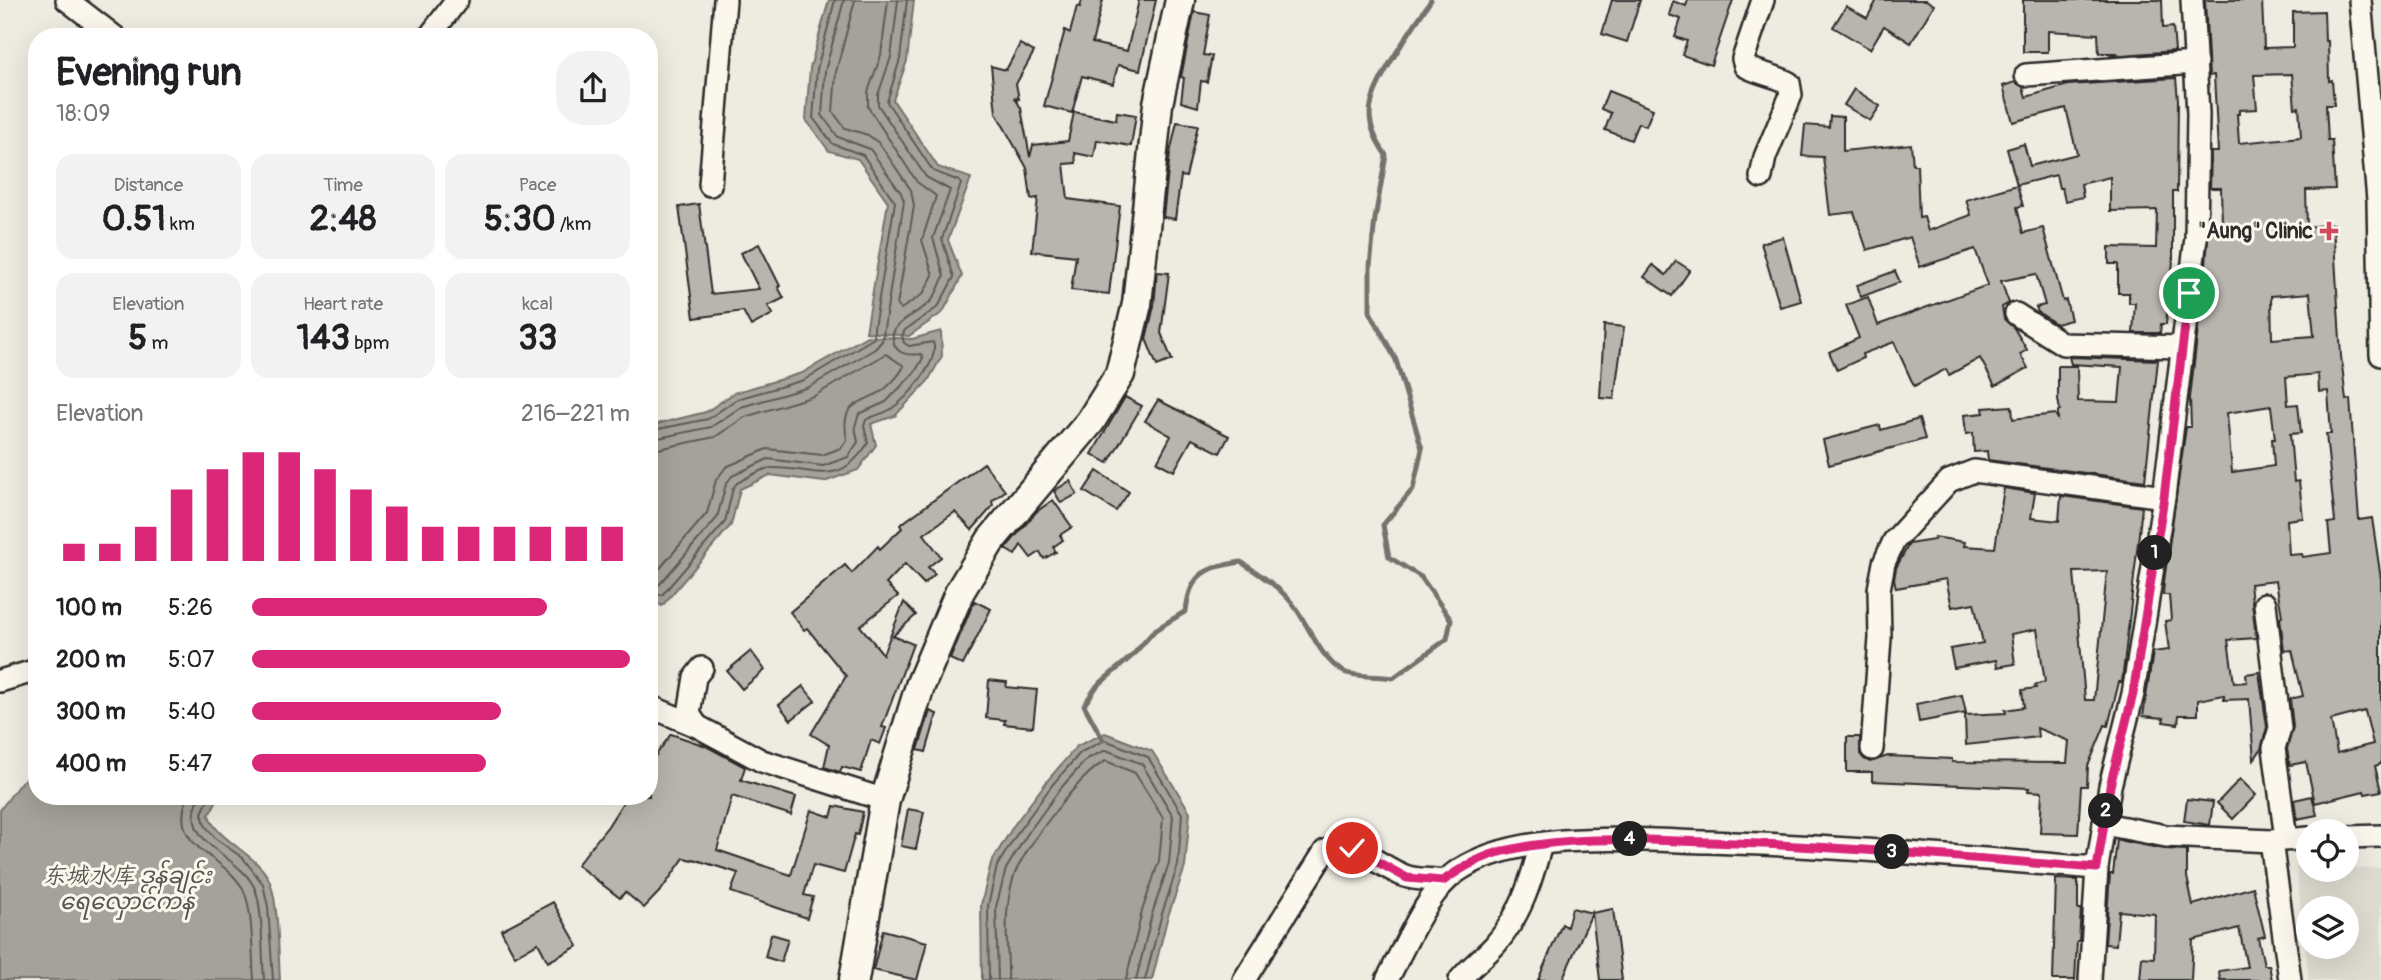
<!DOCTYPE html>
<html lang="en">
<head>
<meta charset="utf-8">
<style>
  body { margin:0; font-family:Pangolin,"LXGW WenKai TC","Noto Sans Myanmar",sans-serif; background:#f2f2f2; color:#202124; height:100vh; display:flex; flex-direction:column; font-size:26px; white-space:nowrap }
  * { box-sizing:border-box; margin:0 }
  p { font-size:23px; color:#757577 }
  .icon { flex:none; width:38px; height:38px; fill:none; stroke:currentColor; stroke-width:2; stroke-linecap:round; stroke-linejoin:round }
  .map { position:relative; flex:1; overflow:hidden }
  .panel { position:absolute; left:28px; top:28px; width:630px; height:777px; display:flex; flex-direction:column; background:#fff; border-radius:28px; box-shadow:0 7px 28px #0002 }
  .panel>* { flex:none }
  .tools { position:absolute; left:2296px; top:819px; display:grid; gap:14px }
  .tools a { display:grid; place-items:center; width:63px; height:63px; border-radius:50%; background:#fff; box-shadow:0 7px 28px #0002; font-size:35px }
  .pin { position:absolute; display:grid; place-items:center; width:60px; height:60px; color:#fff; margin:-30px; border:4px solid #fff; border-radius:50%; box-shadow:0 2px 7px #0007 }
  .km { position:absolute; width:35px; height:35px; margin:-18px; border-radius:50%; background:#222; color:#fff; font-size:19px; line-height:35px; text-align:center }
  .round { display:grid; place-items:center; flex:none; width:74px; height:74px; border-radius:28px; background:#f2f2f2 }
  .headline { display:flex; align-items:center; justify-content:space-between; height:119px; padding:0 28px }
  h1 { font-size:38px; font-weight:800; line-height:52px }
  .figures { display:grid; grid-template-columns:repeat(3,1fr); gap:10px; height:119px; padding:7px 28px }
  .figures div { display:grid; align-content:center; border-radius:18px; background:#f2f2f2; text-align:center }
  .figures b { font-size:35px; font-weight:800 }
  .figures small { font-size:19px; font-weight:400 }
  .figures p { font-size:19px }
  .chart { height:196px; padding:14px 28px }
  .chart p { display:flex; justify-content:space-between }
  .chart svg { width:100%; height:126px; margin-top:7px; stroke:#db2777; stroke-width:6 }
  ul { padding:0 28px; list-style:none; font-size:23px }
  li { display:grid; grid-template-columns:112px 84px 1fr; align-items:center; height:52px }
  li i { height:18px; border-radius:9px; background:#db2777 }
  .map>svg:first-child { display:block }
  .built { fill:#dedbd1; fill-rule:evenodd }
  .water { fill:#a4a29a; stroke:#74726e; stroke-width:2 }
  .lines { fill:none; stroke-linecap:round; stroke-linejoin:round }
  .shore { stroke:#5b5b57; stroke-width:2 }
  .stream { stroke:#74726e; stroke-width:5 }
  .building { fill:#b8b5ae; stroke:#2b2b2b; stroke-width:2; fill-rule:evenodd }
  .minor-casing { stroke:#2b2b2b; stroke-width:26 }
  .major-casing { stroke:#2b2b2b; stroke-width:33 }
  .minor { stroke:#fbf7ec; stroke-width:21 }
  .major { stroke:#fbf7ec; stroke-width:28 }
  .route-casing { stroke:#fff; stroke-width:14 }
  .route { stroke:#db2777; stroke-width:9 }
  .poi-dot { fill:#d1495b; stroke:#fbf7ec; stroke-width:2.5 }
  .labels { text-anchor:middle; stroke-width:6; stroke-linejoin:round; paint-order:stroke }
  .poi-label { font-size:21px; font-weight:bold; fill:#2b2b2b; stroke:#fbf7ec; text-anchor:end }
  .water-label { font-size:23px; font-style:italic; fill:#555552; stroke:#fbf7ec }
</style>
</head>
<body>
<div class="map">
<svg width="2381" height="980" viewBox="0 0 2381 980">
  <rect width="100%" height="100%" fill="#eeebe0"/>
  <filter id="ink" filterUnits="userSpaceOnUse"><feTurbulence type="fractalNoise" baseFrequency=".0143" numOctaves="2"/><feDisplacementMap in="SourceGraphic" scale="14" xChannelSelector="R" yChannelSelector="G"/><feConvolveMatrix kernelMatrix="1 2 1 2 8 2 1 2 1" color-interpolation-filters="sRGB"/></filter>
  <g filter="url(#ink)">
    <path class="built" d="M 2296,866 L 2308,866 L 2308,870 L 2381,868 L 2381,980 L 2309,980 ZM 2308,908 L 2347,908 L 2347,947 L 2308,947 Z"/>
    <g class="water">
      <polygon points="829,0 914,0 907,61 893,100 938,167 971,178 948,240 962,276 943,312 909,336 866,332 888,202 858,159 829,151 806,120 810,68"/>
      <polygon points="941,331 942,356 928,381 895,416 871,424 876,445 858,470 824,482 770,475 740,489 731,525 662,606 649,599 649,426 706,412 734,393 802,373 867,336 912,339"/>
      <polygon points="1105,733 1152,751 1190,812 1185,867 1167,919 1152,980 982,980 981,905 991,863 1014,825 1048,780 1077,746"/>
      <path d="M 37,771 L 37,796 L 219,796 L 209,815 C 215,840 259,854 270,882 C 279,907 278,952 280,980 L 0,980 L 0,810 L 21,782 Z"/>
    </g>
    <g class="lines">
      <g class="shore">
        <polyline points="855,0 836,72 833,112 845,128 868,135 879,143 911,190 914,206 897,305 901,309 923,294 933,275 922,240 936,196 917,182 868,107 868,92 881,55 888,0"/>
        <polyline points="649,431 708,419 737,399 804,380 874,338 874,328 895,202 863,155 833,144 813,118 817,69 835,0"/>
        <polyline points="649,440 711,427 741,407 809,387 875,349 882,341 904,201 901,193 870,149 838,137 822,115 825,71 844,0"/>
        <path d="M 649,451 L 715,437 L 745,417 L 814,396 L 886,354 L 904,366 C 900,375 886,390 877,394 C 851,406 841,408 847,440 L 841,448 L 822,455 L 767,449 L 726,467 L 716,480 L 707,513 L 656,573 L 649,574"/>
        <path d="M 649,585 L 659,585 L 717,518 L 726,484 L 732,476 L 768,459 L 823,466 L 848,457 L 858,442 L 855,426 L 859,414 L 886,402 L 915,372 L 923,358 L 921,354 C 911,355 901,356 895,346 C 883,323 920,314 931,301 C 937,295 940,284 944,276 L 933,238 L 950,190 L 926,177 L 878,105 L 878,95 L 891,57 L 898,0"/>
        <path d="M 649,594 L 662,595 L 725,522 L 733,488 L 737,483 C 747,478 761,468 772,468 C 815,467 838,490 868,443 L 864,426 L 866,420 C 874,415 884,414 891,409 C 908,398 940,361 933,342 L 909,346 L 904,343 L 902,336 L 905,330 L 938,307 L 954,277 L 942,239 L 961,184 L 959,181 L 933,171 L 887,102 L 900,59 L 907,0"/>
        <path d="M 188,796 C 165,851 231,855 245,894 C 253,914 252,957 254,980"/>
        <path d="M 200,796 C 175,844 240,853 255,889 C 263,908 262,957 264,980"/>
        <polyline points="210,796 202,813 205,825 216,839 243,858 263,884 268,907 273,980"/>
        <polyline points="989,980 988,906 997,866 1020,829 1053,784 1081,752 1105,740 1148,757 1182,814 1178,865 1161,917 1145,980"/>
        <polyline points="998,980 996,907 1006,869 1028,833 1060,789 1087,759 1106,750 1142,764 1173,816 1169,863 1152,914 1136,980"/>
        <path d="M 1008,980 C 1009,957 1004,927 1008,905 C 1009,895 1012,882 1015,873 C 1028,845 1080,773 1106,761 L 1135,773 L 1163,818 L 1159,861 L 1142,911 L 1126,980"/>
      </g>
      <path class="stream" d="M 1103,740 L 1084,705 L 1097,686 L 1132,656 L 1155,630 L 1186,611 C 1190,572 1206,568 1241,562 C 1259,574 1278,586 1292,603 C 1308,623 1320,660 1344,672 C 1354,677 1381,676 1393,678 L 1447,639 L 1451,620 L 1421,577 L 1389,557 L 1383,525 L 1413,489 L 1422,449 L 1396,360 L 1370,312 L 1370,266 L 1375,219 L 1386,155 C 1376,141 1367,123 1371,105 C 1376,78 1415,25 1431,0"/>
    </g>
    <g class="building">
      <polygon points="1082,0 1103,0 1092,43 1127,51 1139,0 1156,0 1140,70 1118,65 1113,84 1082,76 1072,113 1044,106 1065,30 1070,33 1077,6 1080,7"/>
      <polygon points="1612,0 1640,0 1627,42 1602,34"/>
      <polygon points="1688,0 1733,0 1711,65 1682,55 1687,41 1675,37 1681,19 1669,15 1673,1 1686,6"/>
      <polygon points="1877,0 1926,0 1934,5 1911,43 1884,26 1870,49 1833,27 1846,6 1867,18"/>
      <polygon points="2023,0 2162,0 2163,28 2173,27 2175,51 2109,56 2118,53 2099,53 2098,34 2048,31 2048,52 2023,52"/>
      <path d="M 2205,0 L 2262,0 L 2264,48 L 2293,47 L 2293,12 L 2324,11 L 2325,41 L 2328,41 L 2329,81 L 2332,80 L 2334,105 L 2326,105 L 2328,140 L 2332,140 L 2335,189 L 2306,190 L 2307,227 L 2333,224 L 2341,356 L 2346,400 L 2350,399 L 2359,520 L 2372,518 L 2381,579 L 2381,764 L 2375,766 L 2381,791 L 2365,794 L 2364,791 L 2315,803 L 2306,762 L 2290,765 L 2287,749 L 2293,727 L 2290,699 L 2303,696 L 2292,650 L 2284,651 L 2280,617 L 2282,616 L 2276,581 L 2250,584 L 2256,638 L 2228,640 L 2234,683 L 2247,682 L 2246,674 L 2259,672 L 2267,727 L 2261,749 L 2254,760 L 2249,699 L 2224,700 L 2224,695 L 2198,700 L 2198,715 L 2179,715 L 2178,724 L 2163,722 L 2164,718 L 2143,716 L 2153,652 L 2169,650 L 2165,621 L 2171,620 L 2169,595 L 2163,595 L 2164,581 L 2186,427 L 2191,427 L 2190,398 L 2203,285 L 2207,286 L 2206,264 L 2209,227 L 2222,226 L 2221,188 L 2210,188 L 2211,152 L 2218,152 L 2214,75 L 2209,76 ZM 2292,74 L 2295,108 L 2299,107 L 2301,137 L 2239,143 L 2237,114 L 2239,114 L 2239,110 L 2257,109 L 2254,75 ZM 2310,293 L 2314,336 L 2272,339 L 2271,296 ZM 2318,374 L 2319,392 L 2328,391 L 2331,434 L 2326,434 L 2335,522 L 2328,523 L 2331,553 L 2303,557 L 2302,554 L 2289,555 L 2287,520 L 2303,518 L 2299,481 L 2294,482 L 2290,434 L 2301,433 L 2298,404 L 2288,405 L 2286,377 ZM 2271,406 L 2275,439 L 2272,439 L 2274,466 L 2232,472 L 2227,413 ZM 2365,711 L 2373,744 L 2337,753 L 2331,720 Z"/>
      <polygon points="1194,12 1210,15 1203,55 1212,56 1207,82 1201,81 1198,107 1181,102 1184,78 1181,77"/>
      <polygon points="1020,44 1034,52 1016,84 1019,99 1015,98 1021,108 1030,157 1033,145 1068,141 1074,112 1116,120 1117,112 1136,115 1131,146 1097,140 1094,157 1075,153 1076,163 1064,164 1068,199 1120,206 1109,294 1071,290 1076,256 1032,251 1038,198 1031,199 1027,168 996,113 991,66 1006,70"/>
      <polygon points="2176,78 2178,100 2177,192 2173,192 2173,261 2166,324 2161,324 2160,333 2133,333 2135,303 2129,303 2129,293 2118,293 2118,264 2109,264 2109,247 2156,248 2157,210 2110,211 2110,177 2081,184 2083,197 2065,201 2062,188 2059,188 2056,175 2017,185 2007,149 2024,144 2030,166 2077,154 2066,108 2013,122 2003,86 2015,82 2023,87 2026,97 2068,85"/>
      <polygon points="1854,89 1880,106 1870,121 1844,105"/>
      <polygon points="1608,91 1653,109 1646,126 1638,123 1631,140 1605,130 1611,113 1601,109"/>
      <polygon points="1830,116 1843,117 1843,151 1911,144 1913,165 1917,165 1919,218 1924,217 1928,231 1971,215 1966,200 2017,185 2023,206 2017,207 2023,233 2043,228 2063,301 2066,300 2071,320 2056,324 2038,312 2036,307 2045,305 2036,274 2001,281 2009,303 2002,307 2004,319 2014,328 2027,350 2020,354 2028,368 1995,386 1980,358 1949,375 1946,369 1914,386 1894,342 1862,354 1863,358 1837,370 1829,352 1859,338 1846,305 1868,297 1878,325 1988,285 1975,249 1920,267 1910,237 1867,250 1854,212 1830,215 1823,157 1802,156 1805,125 1829,127"/>
      <polygon points="1177,122 1198,125 1186,177 1181,176 1175,219 1163,217 1170,153"/>
      <polygon points="699,204 711,294 759,289 741,253 759,244 780,286 778,287 784,298 768,306 773,314 751,326 743,311 694,318 679,207"/>
      <polygon points="1783,237 1801,301 1780,307 1761,243"/>
      <polygon points="1676,261 1690,270 1672,296 1644,277 1653,265 1666,275"/>
      <polygon points="1895,271 1900,282 1861,297 1857,285"/>
      <polygon points="1157,272 1169,273 1161,333 1172,360 1157,366 1146,339 1154,306"/>
      <polygon points="1604,325 1624,327 1614,399 1600,398"/>
      <polygon points="2069,357 2158,360 2145,481 1988,460 1987,451 1974,452 1973,433 1966,434 1964,415 1984,413 1983,408 2012,406 2013,419 2055,414 2058,419 2058,411 2060,410 2058,400 2058,366 2077,366 2078,401 2119,402 2122,367 2071,364"/>
      <polygon points="1125,397 1142,406 1108,463 1092,454"/>
      <polygon points="1158,400 1229,436 1220,453 1192,439 1174,471 1157,462 1171,436 1145,421"/>
      <polygon points="1919,419 1925,439 1829,465 1823,440 1880,425 1881,430"/>
      <polygon points="984,463 1005,491 992,501 993,506 972,530 955,512 924,534 941,557 928,567 935,574 924,584 905,564 886,584 898,596 860,626 883,654 904,602 916,615 893,636 913,644 882,727 886,728 880,744 871,740 861,772 842,767 840,772 824,767 829,745 811,734 846,676 807,628 804,630 790,612 845,565 852,573 878,546 880,549 902,528 900,525"/>
      <polygon points="1097,471 1129,492 1116,511 1084,491"/>
      <polygon points="1070,481 1077,494 1061,503 1054,491"/>
      <path d="M 2004,488 L 2035,493 L 2031,518 L 2059,521 L 2061,496 L 2142,507 L 2122,682 L 2119,682 L 2108,726 L 2105,725 L 2088,766 L 2087,786 L 2081,786 L 2078,834 L 2040,833 L 2042,792 L 2028,791 L 2029,788 L 1872,781 L 1872,772 L 1847,772 L 1847,737 L 1860,737 L 1860,754 L 1864,759 L 1870,762 L 1888,756 L 1952,759 L 1952,762 L 2067,763 L 2069,741 L 2037,728 L 2038,737 L 1966,745 L 1965,715 L 2006,713 L 2005,710 L 2024,707 L 2022,690 L 2036,688 L 2035,685 L 2045,682 L 2037,629 L 2011,634 L 2015,664 L 1997,667 L 1996,660 L 1954,668 L 1950,649 L 1983,643 L 1974,603 L 1952,607 L 1946,579 L 1896,588 L 1894,579 L 1896,568 L 1909,544 L 1934,540 L 1934,537 L 1965,542 L 1964,546 L 1995,548 ZM 2107,571 L 2094,700 L 2085,700 L 2074,572 Z"/>
      <polygon points="1053,500 1072,527 1060,535 1063,540 1053,547 1056,552 1044,559 1040,552 1031,558 1021,545 1015,555 1005,549 1036,512"/>
      <polygon points="974,601 991,609 963,665 950,659"/>
      <polygon points="751,651 765,670 742,689 727,671"/>
      <polygon points="989,680 1007,682 1006,687 1037,690 1033,727 1004,724 1005,720 986,718"/>
      <polygon points="803,686 815,701 791,720 779,705"/>
      <polygon points="1962,695 1966,713 1919,722 1916,704"/>
      <polygon points="930,711 937,714 926,752 918,750"/>
      <polygon points="671,734 706,746 745,767 741,780 796,797 791,815 732,796 717,850 791,875 811,810 831,817 834,806 863,812 858,835 855,834 844,873 813,865 804,895 813,897 807,918 731,892 738,873 693,859 692,860 684,858 662,889 644,908 625,892 620,898 577,865 608,826 627,796 649,796 649,765"/>
      <polygon points="2240,779 2256,795 2233,819 2217,803"/>
      <polygon points="2312,796 2317,815 2297,819 2294,800"/>
      <polygon points="2187,799 2213,802 2210,825 2184,821"/>
      <polygon points="908,809 924,812 916,849 901,846"/>
      <polygon points="2117,840 2164,849 2187,850 2187,877 2193,905 2253,887 2265,936 2258,938 2264,965 2269,965 2272,980 2220,980 2219,971 2247,967 2239,928 2193,940 2191,980 2140,980 2142,957 2154,958 2155,914 2119,911 2116,945 2105,944 2110,874 2113,874"/>
      <polygon points="2056,879 2078,880 2078,909 2081,909 2079,941 2077,941 2075,980 2053,980"/>
      <polygon points="553,902 578,946 548,962 538,943 515,956 501,930"/>
      <polygon points="1572,908 1592,913 1613,909 1622,980 1600,980 1592,913 1562,980 1538,980 1562,924 1567,927"/>
      <polygon points="883,930 927,942 917,980 873,970"/>
      <polygon points="771,934 788,939 781,962 765,957"/>
    </g>
    <g class="lines">
      <g class="minor-casing">
        <g id="minor">
          <polyline points="67,0 115,37"/>
          <polyline points="2360,0 2378,200 2381,355"/>
          <polyline points="429,37 457,0"/>
          <polyline points="2026,75 2196,63"/>
          <path d="M 1761,177 L 1765,157 L 1791,95 L 1789,83 C 1775,75 1759,74 1745,66 L 1743,59 L 1763,0"/>
          <polyline points="710,185 725,0"/>
          <polyline points="2016,314 2063,344 2182,347"/>
          <polyline points="2265,604 2280,728 2274,748 2286,839"/>
          <polyline points="0,681 37,670"/>
          <polyline points="649,706 697,726 762,761 885,800"/>
          <polyline points="697,726 689,714 695,677 702,668"/>
          <polyline points="1872,749 1880,638 1879,589 1884,563 1894,541 1949,481 1974,471 2164,497"/>
          <polyline points="2104,824 2166,836 2271,841 2308,838"/>
          <polyline points="2347,837 2381,836"/>
          <polyline points="2271,841 2290,980"/>
          <path d="M 1244,980 L 1325,851 C 1355,839 1378,866 1405,876 C 1415,880 1431,879 1443,881"/>
          <path d="M 1387,980 C 1405,947 1427,890 1459,870 C 1523,829 1636,840 1709,842 C 1839,846 1968,858 2097,868"/>
          <path d="M 1460,980 C 1470,967 1484,957 1495,945 C 1521,915 1531,881 1541,844"/>
          <polyline points="2090,980 2097,868 2110,786 2133,694 2164,497 2196,238 2198,114 2192,0"/>
        </g>
      </g>
      <g class="major-casing">
        <polyline id="major" points="854,980 885,800 920,686 960,591 991,540 1090,422 1120,374 1137,304 1158,104 1180,0"/>
      </g>
      <use href="#minor" class="minor"/>
      <use href="#major" class="major"/>
    </g>
  </g>
  <g class="lines" filter="url(#ink)">
    <g class="route-casing">
      <path id="route" d="M 1352,848 L 1407,878 L 1443,881 C 1461,868 1482,856 1504,851 C 1572,835 1641,840 1710,842 C 1839,846 1968,858 2097,868 L 2110,786 L 2133,694 L 2164,497 L 2189,293"/>
    </g>
    <use href="#route" class="route"/>
  </g>
  <path class="poi-dot" d="M2325.5 220.5h7v7h7v7h-7v7h-7v-7h-7v-7h7z"/>
  <g class="labels">
    <g class="poi-label">
      <text x="2313" y="238">"Aung" Clinic</text>
    </g>
    <g class="water-label">
      <text x="127" y="883">东城水库 ဒွန်ချင်း<tspan x="127" dy="26">ရေလှောင်ကန်</tspan></text>
    </g>
  </g>
</svg>
<div class="tools">
<a><svg class="icon" aria-label="locate" viewBox="0 0 24 24"><circle cx="12" cy="12" r="6"/><path d="M12 2v4M12 18v4M2 12h4M18 12h4"/></svg></a>
<a><svg class="icon" aria-label="layers" viewBox="0 0 24 24"><path d="M12 4l9 5-9 5-9-5zM3 14l9 5 9-5"/></svg></a>
</div>
<div class="pin" style="left:2189px;top:293px;background:#1e9e55"><svg class="icon" aria-label="arrive" viewBox="0 0 24 24"><path d="M6 21V4h12l-3 4 3 4H6"/></svg></div>
<div class="pin" style="left:1352px;top:848px;background:#d93025"><svg class="icon" aria-label="check" viewBox="0 0 24 24"><path d="M5 12l5 5 9-10"/></svg></div>
<b class="km" style="left:2155px;top:553px">1</b>
<b class="km" style="left:2106px;top:811px">2</b>
<b class="km" style="left:1892px;top:852px">3</b>
<b class="km" style="left:1630px;top:839px">4</b>
<section class="panel">
<div class="headline"><div><h1>Evening run</h1><p>18:09</p></div><a class="round"><svg class="icon" aria-label="share" viewBox="0 0 24 24"><path d="M12 15V3M7 8l5-5 5 5M5 13v7h14v-7"/></svg></a></div>
<div class="figures">
<div><p>Distance</p><b>0.51<small> km</small></b></div>
<div><p>Time</p><b>2:48</b></div>
<div><p>Pace</p><b>5:30<small> /km</small></b></div>
</div>
<div class="figures">
<div><p>Elevation</p><b>5<small> m</small></b></div>
<div><p>Heart rate</p><b>143<small> bpm</small></b></div>
<div><p>kcal</p><b>33</b></div>
</div>
<div class="chart"><p><span>Elevation</span>216–221 m</p>
<svg viewBox="0 0 160 44" preserveAspectRatio="none"><path d="M5 44V38M15 44V38M25 44V32M35 44V19M45 44V12M55 44V6M65 44V6M75 44V12M85 44V19M95 44V25M105 44V32M115 44V32M125 44V32M135 44V32M145 44V32M155 44V32"/></svg>
</div>
<ul>
<li><b>100 m</b>5:26<i style="width:78%"></i></li>
<li><b>200 m</b>5:07<i style="width:100%"></i></li>
<li><b>300 m</b>5:40<i style="width:66%"></i></li>
<li><b>400 m</b>5:47<i style="width:62%"></i></li>
</ul>
</section>
</div>
</body>
</html>
